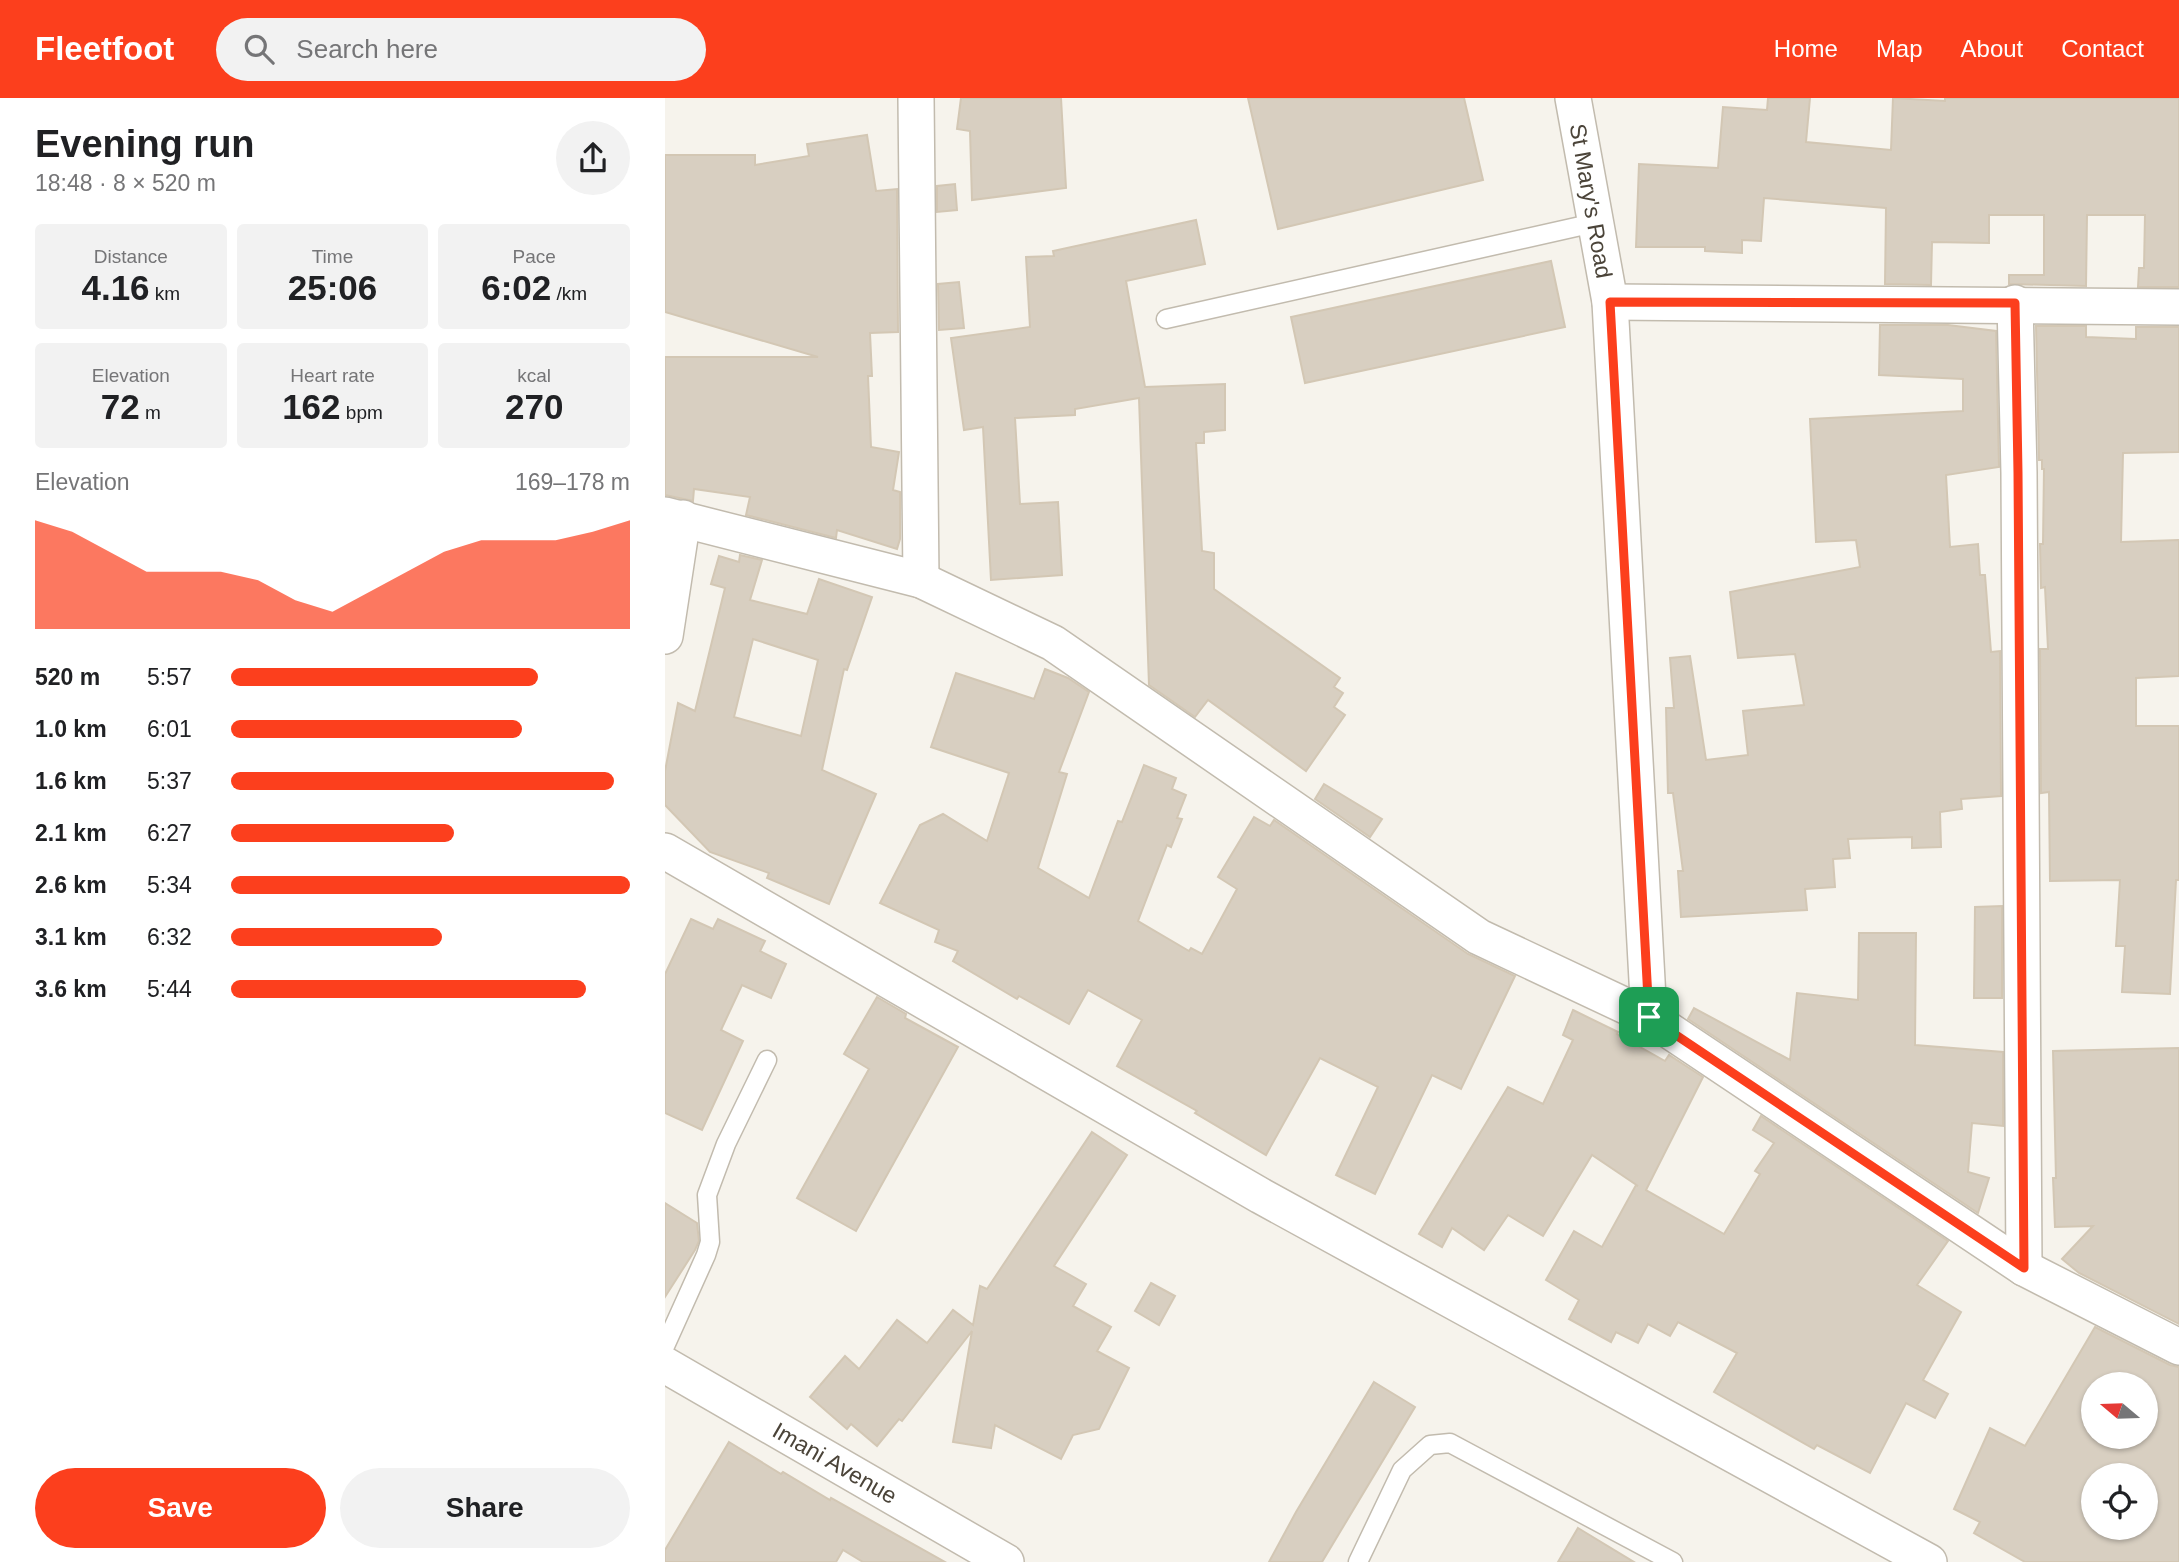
<!DOCTYPE html>
<html lang="en">
<head>
<meta charset="utf-8">
<style>
  body { margin:0; font-family:Arial,sans-serif; background:#f2f2f2; color:#202124; height:100vh; display:flex; flex-direction:column; font-size:26px; white-space:nowrap }
  * { box-sizing:border-box; margin:0 }
  p { font-size:23px; color:#757577 }
  .icon { flex:none; width:38px; height:38px; fill:none; stroke:currentColor; stroke-width:2; stroke-linecap:round; stroke-linejoin:round }
  .map { position:relative; flex:1; overflow:hidden }
  .drawer { display:flex; flex-direction:column; background:#fff; width:665px }
  .drawer>* { flex:none }
  .needle { width:46px; rotate:289deg }
  .controls { position:absolute; left:1416px; top:1274px; display:grid; gap:14px }
  .controls a { display:grid; place-items:center; width:77px; height:77px; border-radius:50%; background:#fff; box-shadow:0 2px 5px #0004; font-size:35px }
  .pin { position:absolute; display:grid; place-items:center; width:60px; height:60px; color:#fff; margin:-30px; border-radius:14px; box-shadow:0 4px 10px #0006 }
  .round { display:grid; place-items:center; flex:none; width:74px; height:74px; border-radius:37px; background:#f2f2f2 }
  .overview { display:flex; align-items:center; justify-content:space-between; height:119px; padding:0 35px }
  h1 { font-size:38px; font-weight:700; line-height:52px }
  .stats { display:grid; grid-template-columns:repeat(3,1fr); gap:10px; height:119px; padding:7px 35px }
  .stats div { display:grid; align-content:center; border-radius:7px; background:#f2f2f2; text-align:center }
  .stats b { font-size:35px; font-weight:700 }
  .stats small { font-size:19px; font-weight:400 }
  .stats p { font-size:19px }
  .chart { height:196px; padding:14px 35px }
  .chart p { display:flex; justify-content:space-between }
  .chart svg { width:100%; height:126px; margin-top:7px; fill:#fc3f1d; opacity:.7 }
  .action { display:flex; gap:14px; margin-top:auto; padding:14px 35px }
  .action a { flex:1; height:80px; border-radius:42px; background:#fc3f1d; color:#fff; font-size:28px; font-weight:700; line-height:80px; text-align:center }
  .action a+a { background:#f2f2f2; color:#202124 }
  ul { padding:0 35px; list-style:none; font-size:23px }
  li { display:grid; grid-template-columns:112px 84px 1fr; align-items:center; height:52px }
  li i { height:18px; border-radius:9px; background:#fc3f1d }
  header { display:flex; align-items:center; gap:42px; box-sizing:border-box; height:98px; padding:0 35px; background:#fc3f1d; color:#fff }
  header strong { font-size:33px }
  nav { display:flex; gap:38px; margin-inline-start:auto; font-size:24px }
  .search { width:490px; height:63px; background:#f2f2f2; display:flex; align-items:center; gap:18px; box-sizing:border-box; padding:0 24px; border-radius:38px; color:#757577; font-size:26px }
  main { display:flex; flex:1; min-height:0 }
  .map>svg:first-child { display:block }
  .building { fill:#d8cfc1; stroke:#d3c7b4; stroke-width:2; fill-rule:evenodd }
  .lines { fill:none; stroke-linecap:round; stroke-linejoin:round }
  .service-casing { stroke:#c2bbae; stroke-width:21 }
  .minor-casing { stroke:#c2bbae; stroke-width:38 }
  .service { stroke:#fff; stroke-width:18 }
  .minor { stroke:#fff; stroke-width:35 }
  .route-casing { stroke:#fff; stroke-width:14 }
  .route { stroke:#fc3f1d; stroke-width:9 }
  .labels { text-anchor:middle; stroke-width:5; stroke-linejoin:round; paint-order:stroke }
  .street-label { font-size:23px; fill:#4b4439; stroke:#fff }
</style>
</head>
<body>
<header>
<strong>Fleetfoot</strong>
<div class="search"><svg class="icon" aria-label="search" viewBox="0 0 24 24"><circle cx="10" cy="10" r="6"/><path d="M15 15l6 6"/></svg>Search here</div>
<nav><a>Home</a><a>Map</a><a>About</a><a>Contact</a></nav>
</header>
<main>
<section class="drawer">
<div class="overview"><div><h1>Evening run</h1><p>18:48 · 8 × 520 m</p></div><a class="round"><svg class="icon" aria-label="share" viewBox="0 0 24 24"><path d="M12 15V3M7 8l5-5 5 5M5 13v7h14v-7"/></svg></a></div>
<div class="stats">
<div><p>Distance</p><b>4.16<small> km</small></b></div>
<div><p>Time</p><b>25:06</b></div>
<div><p>Pace</p><b>6:02<small> /km</small></b></div>
</div>
<div class="stats">
<div><p>Elevation</p><b>72<small> m</small></b></div>
<div><p>Heart rate</p><b>162<small> bpm</small></b></div>
<div><p>kcal</p><b>270</b></div>
</div>
<div class="chart"><p><span>Elevation</span>169–178 m</p>
<svg viewBox="0 0 160 44" preserveAspectRatio="none"><path d="M0 44V6L10 10L20 17L30 24L40 24L50 24L60 27L70 34L80 38L90 31L100 24L110 17L120 13L130 13L140 13L150 10L160 6V44z"/></svg>
</div>
<ul>
<li><b>520 m</b>5:57<i style="width:77%"></i></li>
<li><b>1.0 km</b>6:01<i style="width:73%"></i></li>
<li><b>1.6 km</b>5:37<i style="width:96%"></i></li>
<li><b>2.1 km</b>6:27<i style="width:56%"></i></li>
<li><b>2.6 km</b>5:34<i style="width:100%"></i></li>
<li><b>3.1 km</b>6:32<i style="width:53%"></i></li>
<li><b>3.6 km</b>5:44<i style="width:89%"></i></li>
</ul>
<div class="action"><a>Save</a><a>Share</a></div>
</section>
<div class="map">
<svg width="1514" height="1464" viewBox="0 0 1514 1464">
  <rect width="100%" height="100%" fill="#f6f3ec"/>
  <g class="building">
    <polygon points="296,0 396,0 401,90 307,102 305,33 292,31"/>
    <polygon points="583,0 799,0 818,82 613,131"/>
    <polygon points="1103,0 1145,0 1141,44 1226,52 1228,0 1280,3 1280,0 1514,0 1514,189 1473,189 1474,170 1479,170 1480,117 1422,117 1421,188 1344,186 1344,177 1379,177 1379,117 1324,117 1324,145 1267,144 1266,187 1220,186 1221,110 1099,100 1096,143 1077,142 1077,155 1040,153 1040,149 971,149 974,66 1053,70 1058,9 1102,12"/>
    <polygon points="202,37 211,93 232,91 233,234 205,235 207,278 203,278 206,349 234,354 228,392 235,394 235,441 232,451 172,432 171,440 81,417 85,399 29,391 28,403 0,397 0,259 153,259 0,214 0,57 90,57 90,67 144,58 142,46"/>
    <polygon points="290,86 292,112 272,114 272,88"/>
    <polygon points="531,122 540,166 461,183 480,289 560,286 560,332 539,334 539,345 531,345 537,453 549,455 549,491 675,580 669,589 678,595 669,609 680,617 641,673 543,602 530,619 484,587 474,300 410,311 410,317 350,320 355,406 393,404 397,477 326,482 318,329 299,332 286,240 365,229 361,159 389,158 388,153"/>
    <polygon points="886,163 900,229 640,285 626,219"/>
    <polygon points="294,184 299,230 274,232 273,186"/>
    <polygon points="1215,227 1283,227 1331,233 1334,369 1281,377 1285,449 1313,446 1315,477 1320,477 1326,554 1335,553 1336,698 1296,701 1297,711 1275,714 1276,749 1247,750 1247,739 1183,741 1185,760 1168,761 1170,789 1140,791 1142,812 1016,819 1013,773 1018,773 1008,695 1003,695 1001,610 1009,610 1005,560 1025,558 1041,662 1083,657 1078,613 1139,607 1130,556 1073,560 1065,494 1195,469 1191,442 1151,444 1145,321 1298,313 1298,281 1214,277"/>
    <polygon points="1371,228 1421,228 1421,239 1471,241 1471,229 1514,229 1514,354 1458,355 1456,444 1514,442 1514,578 1471,580 1471,628 1514,628 1514,782 1511,782 1505,896 1457,894 1460,848 1451,848 1455,782 1385,783 1384,694 1376,695 1375,551 1383,551 1380,489 1376,490 1375,446 1378,446 1379,371 1377,371 1377,362 1374,362"/>
    <path d="M 75,457 L 97,462 L 85,502 L 142,516 L 154,481 L 207,499 L 182,572 L 179,571 L 157,672 L 211,696 L 164,806 L 102,780 L 104,775 L 45,754 L 0,707 L 0,673 L 13,605 L 30,613 L 60,490 L 46,486 L 54,458 L 74,464 ZM 88,541 L 153,562 L 136,638 L 69,619 Z"/>
    <polygon points="380,571 403,580 424,594 394,674 402,676 373,770 424,800 453,723 457,724 479,667 511,680 507,691 521,697 512,720 517,721 506,749 502,747 473,823 524,853 526,850 537,856 572,791 553,779 589,719 605,728 609,722 803,856 850,878 796,991 767,977 710,1096 671,1077 713,989 655,960 601,1057 530,1015 532,1013 452,968 477,922 423,892 404,926 354,898 352,901 288,863 293,853 270,844 274,832 215,805 255,727 278,716 322,743 344,675 266,649 291,575 369,601"/>
    <polygon points="659,686 717,721 705,739 650,701"/>
    <polygon points="1337,808 1337,900 1309,900 1310,809"/>
    <polygon points="26,821 48,831 53,821 100,843 95,853 121,866 106,900 77,887 56,932 78,943 37,1032 0,1015 0,876"/>
    <polygon points="1194,835 1251,835 1250,947 1338,954 1338,1028 1307,1025 1303,1074 1324,1080 1313,1115 1023,921 1029,910 1125,962 1132,895 1193,902"/>
    <polygon points="212,899 241,916 240,920 293,949 191,1133 132,1100 204,971 179,956"/>
    <polygon points="908,912 953,934 952,936 1000,963 1004,957 1038,979 981,1092 1059,1136 1095,1076 1090,1073 1109,1045 1088,1032 1096,1018 1283,1143 1252,1187 1296,1214 1258,1282 1283,1296 1270,1320 1241,1305 1205,1375 1152,1347 1149,1351 1049,1294 1072,1255 1013,1224 1005,1238 983,1226 973,1245 951,1234 946,1244 904,1221 914,1202 881,1182 909,1133 937,1149 971,1087 973,1088 927,1057 878,1138 843,1117 819,1152 787,1130 777,1149 754,1136 843,989 878,1006 908,942 898,937"/>
    <polygon points="1514,950 1514,1226 1414,1175 1397,1161 1428,1128 1390,1129 1388,1080 1391,1080 1388,953"/>
    <polygon points="427,1034 462,1057 389,1168 421,1186 408,1208 446,1229 432,1253 464,1270 434,1331 408,1337 396,1361 330,1327 326,1350 288,1344 307,1233 237,1323 234,1321 212,1348 186,1326 182,1331 145,1299 180,1258 194,1271 232,1222 262,1245 288,1212 308,1227 315,1188 322,1191"/>
    <polygon points="0,1105 32,1125 34,1143 30,1152 0,1199"/>
    <polygon points="486,1185 510,1198 494,1227 470,1213"/>
    <path d="M 1430,1229 L 1505,1267 L 1514,1269 L 1514,1464 L 1360,1464 L 1309,1435 L 1315,1424 L 1289,1411 L 1325,1330 L 1360,1348 ZM 1428,1286 L 1480,1286 L 1480,1339 L 1428,1339 ZM 1428,1377 L 1480,1377 L 1480,1430 L 1428,1430 Z"/>
    <polygon points="709,1284 750,1309 657,1464 604,1464 631,1414"/>
    <polygon points="64,1344 116,1376 118,1374 165,1402 166,1400 280,1464 198,1464 178,1452 171,1464 0,1464 0,1452"/>
    <polygon points="913,1430 969,1464 893,1464"/>
  </g>
  <g class="lines">
    <g class="service-casing">
      <g id="service">
        <polyline points="501,221 929,125"/>
        <polyline points="0,1248 41,1157 45,1144 42,1097 61,1046 102,962"/>
        <polyline points="693,1464 737,1372 765,1347 785,1345 1008,1464"/>
      </g>
    </g>
    <g class="minor-casing">
      <g id="minor">
        <polyline points="251,0 256,482"/>
        <polyline points="908,0 945,204 984,919"/>
        <polyline points="945,204 1514,209"/>
        <polyline points="1350,205 1354,375 1359,1170"/>
        <polyline points="0,417 256,482 388,545 814,839 984,919 1359,1170 1514,1249"/>
        <polyline points="0,538 18,420"/>
        <polyline points="0,753 596,1098 1264,1464"/>
        <polyline points="0,1267 341,1464"/>
      </g>
    </g>
    <use href="#service" class="service"/>
    <use href="#minor" class="minor"/>
  </g>
  <g class="lines">
    <g class="route-casing">
      <polygon id="route" points="945,204 1350,205 1353,375 1359,1170 984,919"/>
    </g>
    <use href="#route" class="route"/>
  </g>
  <g class="labels">
    <g class="street-label">
      <text transform="translate(926 103) rotate(80)" y="8">St Mary's Road</text>
      <text transform="translate(170 1365) rotate(30)" y="8">Imani Avenue</text>
    </g>
  </g>
</svg>
<div class="controls">
<a><svg class="needle" viewBox="-14 -14 28 28"><path d="M0-13l5 13h-10z" fill="#e53935"/><path d="M0 13l5-13h-10z" fill="#757577"/></svg></a>
<a><svg class="icon" aria-label="locate" viewBox="0 0 24 24"><circle cx="12" cy="12" r="6"/><path d="M12 2v4M12 18v4M2 12h4M18 12h4"/></svg></a>
</div>
<div class="pin" style="left:984px;top:919px;background:#1e9e55"><svg class="icon" aria-label="arrive" viewBox="0 0 24 24"><path d="M6 21V4h12l-3 4 3 4H6"/></svg></div>
</div>
</main>
</body>
</html>
